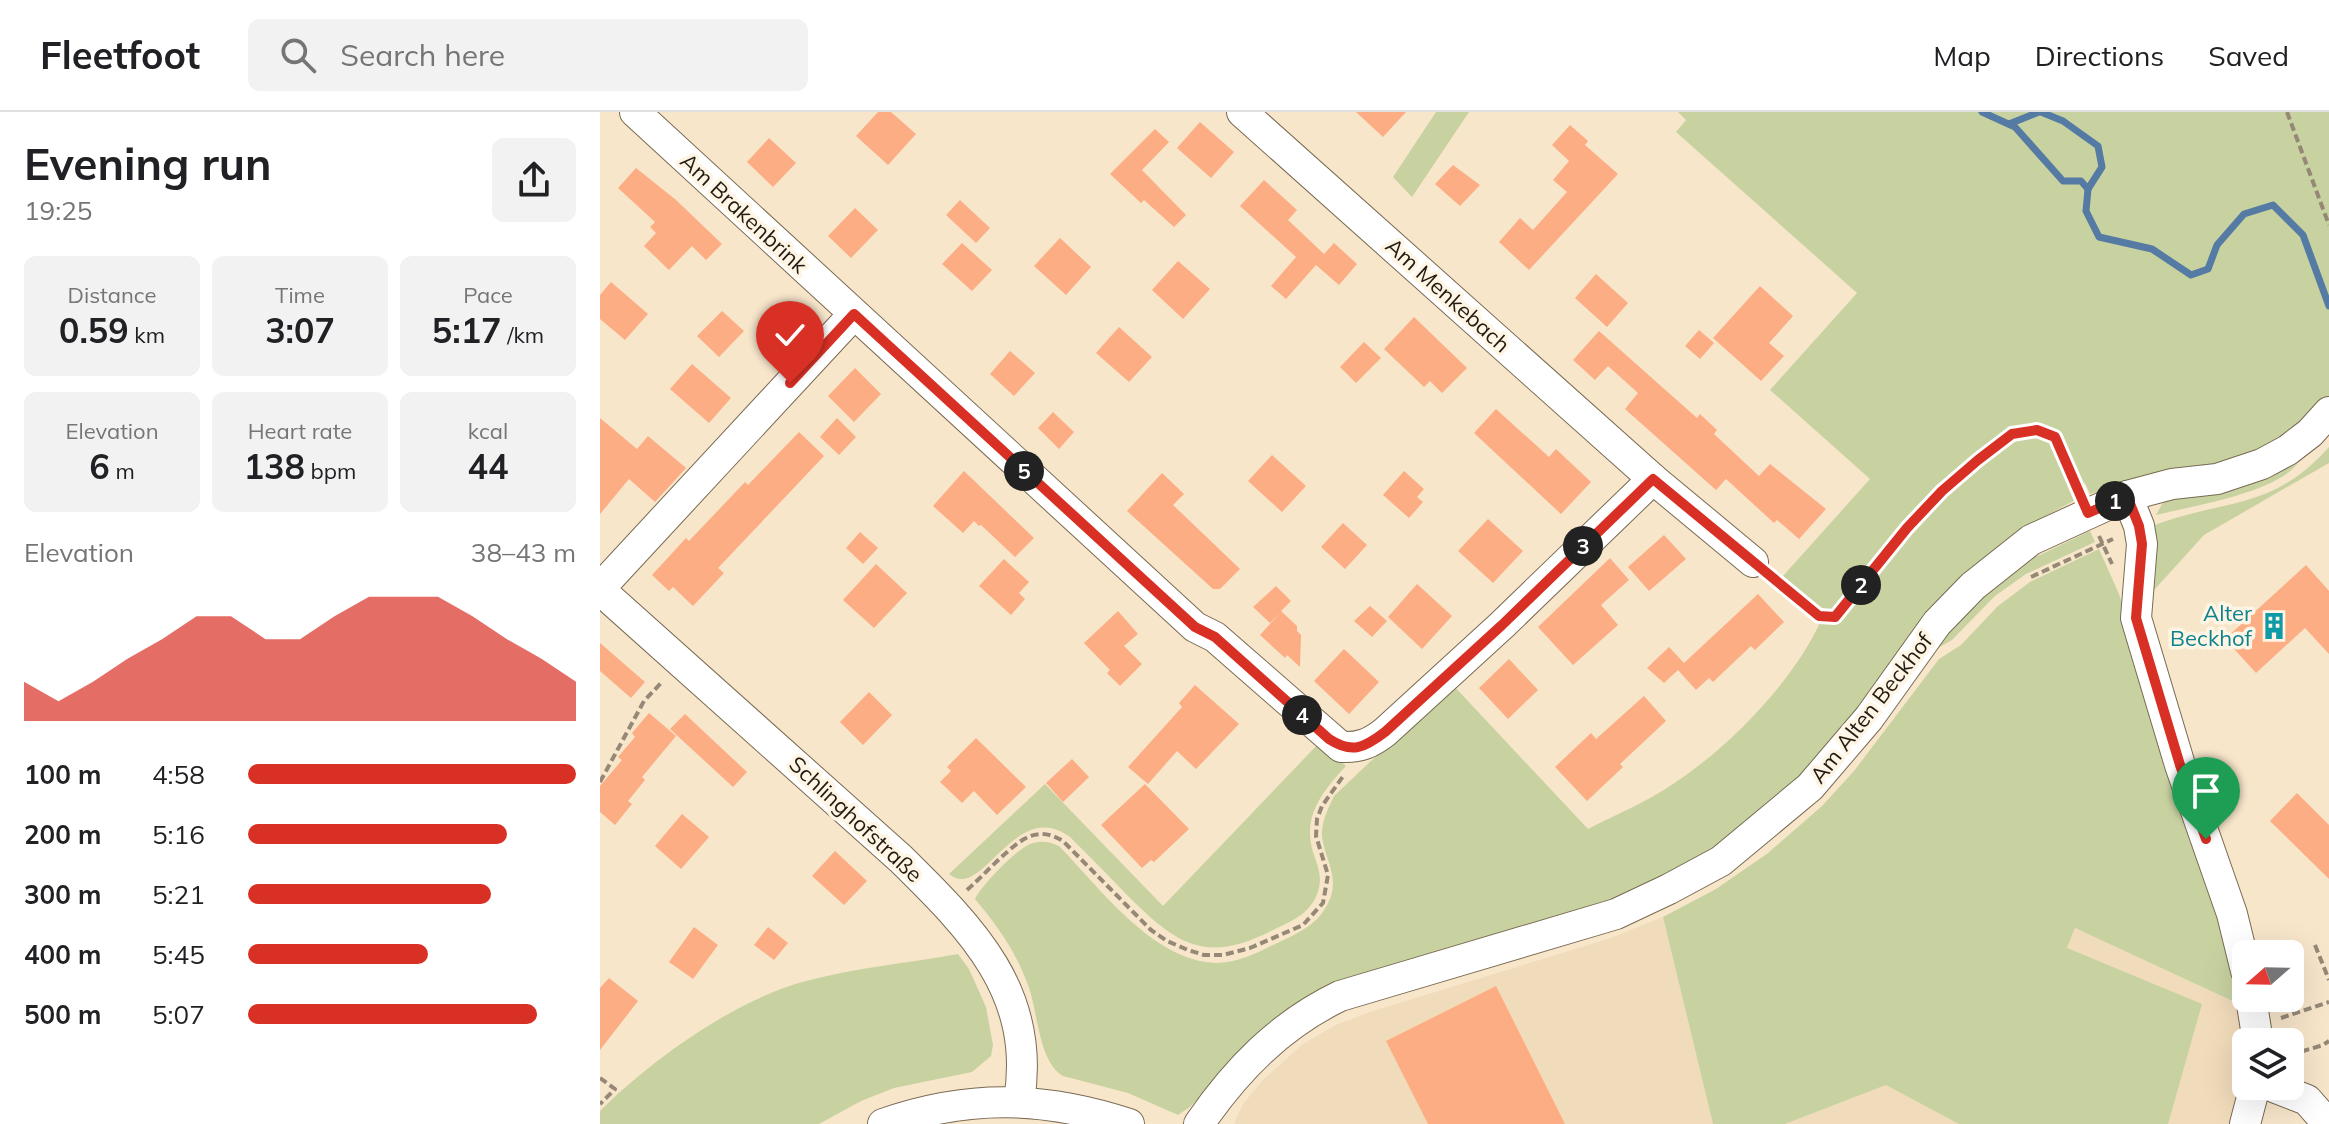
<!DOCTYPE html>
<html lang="en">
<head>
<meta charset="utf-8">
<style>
  body { margin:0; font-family:Mulish,sans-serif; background:#f2f2f2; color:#202124; height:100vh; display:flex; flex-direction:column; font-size:30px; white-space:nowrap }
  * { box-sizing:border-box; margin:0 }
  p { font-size:26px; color:#757577 }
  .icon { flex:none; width:44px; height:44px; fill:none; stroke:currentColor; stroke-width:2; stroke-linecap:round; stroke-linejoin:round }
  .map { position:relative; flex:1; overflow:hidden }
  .sheet { display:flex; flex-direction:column; background:#fff; width:600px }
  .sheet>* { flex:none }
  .needle { width:52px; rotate:250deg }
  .controls { position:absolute; left:1632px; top:828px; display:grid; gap:16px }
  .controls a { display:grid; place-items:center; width:72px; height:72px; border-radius:12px; background:#fff; box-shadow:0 8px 32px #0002; font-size:40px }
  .pin { position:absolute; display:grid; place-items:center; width:68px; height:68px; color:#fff; margin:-82px -34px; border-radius:50% 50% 50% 0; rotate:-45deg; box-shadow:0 0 8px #0007 }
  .pin .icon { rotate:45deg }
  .km { position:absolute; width:40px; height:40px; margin:-20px; border-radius:50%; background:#222; color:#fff; font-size:22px; line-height:40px; text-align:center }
  .round { display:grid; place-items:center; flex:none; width:84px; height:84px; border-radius:12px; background:#f2f2f2 }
  .overview { display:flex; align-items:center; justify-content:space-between; height:136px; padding:0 24px }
  h1 { font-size:44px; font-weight:700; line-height:60px }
  .figures { display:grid; grid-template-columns:repeat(3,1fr); gap:12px; height:136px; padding:8px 24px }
  .figures div { display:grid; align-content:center; border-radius:12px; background:#f2f2f2; text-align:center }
  .figures b { font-size:34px; font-weight:700 }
  .figures small { font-size:22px; font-weight:400 }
  .figures p { font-size:22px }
  .chart { height:224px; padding:16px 24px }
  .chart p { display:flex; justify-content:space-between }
  .chart svg { width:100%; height:144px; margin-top:8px; fill:#d93025; opacity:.7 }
  ul { padding:0 24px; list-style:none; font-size:26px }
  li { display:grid; grid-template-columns:128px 96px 1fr; align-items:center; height:60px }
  li i { height:20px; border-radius:10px; background:#d93025 }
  header { display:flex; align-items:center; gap:48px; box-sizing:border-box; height:112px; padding:0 40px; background:#fff; border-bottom:2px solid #e0e0e0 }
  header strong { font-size:38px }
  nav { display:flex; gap:44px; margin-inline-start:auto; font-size:28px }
  .search { width:560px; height:72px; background:#f2f2f2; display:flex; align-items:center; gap:20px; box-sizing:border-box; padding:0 28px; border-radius:12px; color:#757577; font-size:30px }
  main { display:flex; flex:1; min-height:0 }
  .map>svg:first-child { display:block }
  .built { fill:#f0dbba }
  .green { fill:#c8d2a1 }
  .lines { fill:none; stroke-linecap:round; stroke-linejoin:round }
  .stream { stroke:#557aa3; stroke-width:7 }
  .building { fill:#fcad84 }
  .minor-casing { stroke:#796a52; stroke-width:32 }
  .path { stroke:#958876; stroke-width:4; stroke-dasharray:8 4; stroke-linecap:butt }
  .minor { stroke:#fff; stroke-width:30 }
  .route-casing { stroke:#fff; stroke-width:16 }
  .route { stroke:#d93025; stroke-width:10 }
  .labels { text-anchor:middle; stroke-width:7; stroke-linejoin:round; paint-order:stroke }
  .street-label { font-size:22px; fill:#211b12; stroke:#fff5e4 }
  .culture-label { font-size:22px; fill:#0d838f; stroke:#fff5e4; text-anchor:end }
</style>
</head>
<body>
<header>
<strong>Fleetfoot</strong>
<div class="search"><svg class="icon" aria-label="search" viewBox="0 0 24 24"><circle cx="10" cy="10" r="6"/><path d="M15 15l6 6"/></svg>Search here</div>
<nav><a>Map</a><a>Directions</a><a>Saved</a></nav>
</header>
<main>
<section class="sheet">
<div class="overview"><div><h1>Evening run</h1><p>19:25</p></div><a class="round"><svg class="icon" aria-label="share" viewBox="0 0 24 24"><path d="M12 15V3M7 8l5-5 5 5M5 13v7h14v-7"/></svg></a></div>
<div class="figures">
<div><p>Distance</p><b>0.59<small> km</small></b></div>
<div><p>Time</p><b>3:07</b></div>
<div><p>Pace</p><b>5:17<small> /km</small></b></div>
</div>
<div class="figures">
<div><p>Elevation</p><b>6<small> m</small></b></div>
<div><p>Heart rate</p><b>138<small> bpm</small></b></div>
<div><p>kcal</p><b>44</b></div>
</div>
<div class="chart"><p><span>Elevation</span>38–43 m</p>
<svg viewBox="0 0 160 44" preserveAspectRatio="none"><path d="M0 44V32L10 38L20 32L30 25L40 19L50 12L60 12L70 19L80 19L90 12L100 6L110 6L120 6L130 12L140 19L150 25L160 32V44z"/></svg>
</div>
<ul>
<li><b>100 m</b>4:58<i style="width:100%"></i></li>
<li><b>200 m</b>5:16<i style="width:79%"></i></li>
<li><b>300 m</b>5:21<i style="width:74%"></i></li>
<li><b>400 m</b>5:45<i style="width:55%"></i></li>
<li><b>500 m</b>5:07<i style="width:88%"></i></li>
</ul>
</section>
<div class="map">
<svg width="1729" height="1012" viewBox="0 0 1729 1012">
  <rect width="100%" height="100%" fill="#f8e6cb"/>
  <g class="built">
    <polygon points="1063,805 1113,1012 634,1012 643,992 662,969 703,932 736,913 770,900 1008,827"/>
    <polygon points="1475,816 1639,892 1645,934 1643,962 1636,997 1628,1012 1403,1012"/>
    <polygon points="1286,973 1364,1012 1185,1012"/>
  </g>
  <g class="green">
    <polygon points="836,0 869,0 812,85 793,65"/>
    <path d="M 1078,0 L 1729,0 L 1729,288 L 1687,323 L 1638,349 L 1531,368 L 1490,382 L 1485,371 L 1472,377 L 1477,387 L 1431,412 L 1205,664 L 1115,738 L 1034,781 L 840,843 L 632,951 L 590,995 L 578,1003 L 528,981 L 463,964 C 438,949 438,899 428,873 C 416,840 397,813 375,787 C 382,773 414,740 428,733 C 439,728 448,729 459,734 C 499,775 553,849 616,851 C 636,851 655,842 673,833 C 696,822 718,814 729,789 C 740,766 725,747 722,725 C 721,710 728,697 734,684 L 852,572 L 988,717 C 1015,703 1044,691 1070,674 C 1129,636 1200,564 1226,497 L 1218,495 L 1183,464 L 1270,367 L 1170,278 L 1257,181 L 1076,20 L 1086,8 Z"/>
    <path d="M 1729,335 L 1729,351 L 1604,423 L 1546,487 L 1555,440 L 1555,413 C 1627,386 1672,399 1729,335 Z"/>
    <path d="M 1692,347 L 1697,352 C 1675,381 1592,394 1556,403 L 1562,392 L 1571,385 Z"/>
    <polygon points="1490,419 1495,430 1426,462 1395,484 1352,528 1331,540 1368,493 1419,453"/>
    <polygon points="1499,437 1519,482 1630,848 1639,892 1475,816 1467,836 1602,892 1568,1012 1359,1012 1286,973 1185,1012 1113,1012 1063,805 1116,777 1168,741 1222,694 1254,659 1339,547 1361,533 1398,494 1430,470"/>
    <path d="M 720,630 L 746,654 C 723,679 702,704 713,740 C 717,752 722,763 719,776 C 713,801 692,809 671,819 C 604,853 575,831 526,782 C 508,763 489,744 470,725 C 414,684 383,791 349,762 L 445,672 L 563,794 Z"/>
    <path d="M 358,842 L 369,857 L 386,895 L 393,933 L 391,944 L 372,960 L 294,976 L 261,989 L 219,1012 L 0,1012 L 0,999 C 51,948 136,887 206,869 C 255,856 308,851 358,842 Z"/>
  </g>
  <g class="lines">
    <g class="stream">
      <polyline points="1382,0 1415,15 1463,69 1481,69 1488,77 1486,99 1499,125 1552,137 1591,163 1608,157 1617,133 1644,102 1673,93 1703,123 1729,194"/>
      <polyline points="1441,0 1463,9 1498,34 1502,55 1488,77"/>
      <polyline points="1409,12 1439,0"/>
    </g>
  </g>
  <g class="building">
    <polygon points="278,0 291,0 316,22 288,53 256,24"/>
    <polygon points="756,0 806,0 783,25"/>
    <polygon points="600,10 634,40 611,66 577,36"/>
    <polygon points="970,13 988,29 985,33 1018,62 929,158 899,130 920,106 933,118 967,80 953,68 969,49 952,33"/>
    <polygon points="555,17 569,30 542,58 586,103 574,115 544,88 541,91 510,62"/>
    <polygon points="169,26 196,51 173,75 147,50"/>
    <polygon points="853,53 880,73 860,94 835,72"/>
    <polygon points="36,56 76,88 122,132 106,148 92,134 69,158 44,134 56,121 50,115 55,110 18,76"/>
    <polygon points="664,68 697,98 688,108 724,142 734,131 757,152 739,173 716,153 686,187 671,174 696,145 640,94"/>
    <polygon points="360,88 390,116 376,131 346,103"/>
    <polygon points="255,96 278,118 251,146 228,124"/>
    <polygon points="460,126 491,155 466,183 434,154"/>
    <polygon points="362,131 392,158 372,179 342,152"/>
    <polygon points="578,149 610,177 583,207 552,178"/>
    <polygon points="996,162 1028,191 1007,215 975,186"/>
    <polygon points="11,170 48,202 25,228 0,207 0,183"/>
    <polygon points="1160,174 1193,204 1169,231 1184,244 1161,269 1113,226"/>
    <polygon points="122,199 144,219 119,245 97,224"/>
    <polygon points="814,205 867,256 842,281 830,269 824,275 784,237"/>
    <polygon points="519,215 552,245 529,270 496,241"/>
    <polygon points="1099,218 1114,231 1100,247 1085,234"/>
    <polygon points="999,219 1097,306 1100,302 1117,318 1114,322 1159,364 1170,352 1226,397 1199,427 1177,408 1174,411 1126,367 1116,378 1025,297 1038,281 1008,254 995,268 973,248"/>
    <polygon points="764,230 781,246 756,271 740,255"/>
    <polygon points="410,239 435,261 414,284 390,262"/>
    <polygon points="92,252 131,286 109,311 70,277"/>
    <polygon points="255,256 281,282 254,310 228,284"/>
    <polygon points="896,297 949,345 956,337 991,370 961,402 874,321"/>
    <polygon points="453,300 474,320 459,337 438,316"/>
    <polygon points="0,306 37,337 48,324 86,356 55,390 29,367 0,402"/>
    <polygon points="237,306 256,325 239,343 220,325"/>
    <polygon points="199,320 224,344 118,456 124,461 93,494 73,475 69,479 52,463 86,426 89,429 145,370 148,373"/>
    <polygon points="672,343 706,374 682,400 648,369"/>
    <polygon points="364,359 434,426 415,445 381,413 379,414 374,409 363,421 333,394"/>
    <polygon points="804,359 824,377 817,385 823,390 809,406 783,383"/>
    <polygon points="562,361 584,382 573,393 640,457 620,477 613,477 527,399"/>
    <polygon points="888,407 923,439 893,471 858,439"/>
    <polygon points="743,411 767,433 745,457 721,435"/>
    <polygon points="260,420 278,436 263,452 246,436"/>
    <polygon points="1064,423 1086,447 1049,479 1028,455"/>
    <polygon points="1010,446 1029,468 1001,493 1018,513 973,553 938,515"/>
    <polygon points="404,447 429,470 419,481 425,487 411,503 379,474"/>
    <polygon points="276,452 307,481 274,516 243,488"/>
    <polygon points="1706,453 1729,479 1729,542 1705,516 1656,561 1625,527"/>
    <polygon points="817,472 852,504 822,537 788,505"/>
    <polygon points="676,474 691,489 681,499 697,514 697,519 701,523 700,555 687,543 685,546 660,523 681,500 670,511 653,495"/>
    <polygon points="1158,482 1184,510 1155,538 1151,534 1113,570 1109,566 1096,578 1078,558 1064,571 1047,556 1069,535 1084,551"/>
    <polygon points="770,494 787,509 772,525 754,509"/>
    <polygon points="518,499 538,522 524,534 542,552 520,574 507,561 510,558 484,531"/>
    <polygon points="0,531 45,570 31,586 0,559"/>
    <polygon points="744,537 779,570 749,602 714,569"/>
    <polygon points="909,547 938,578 908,607 879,576"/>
    <polygon points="595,573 639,612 596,657 577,639 548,672 528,655 582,595 579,591"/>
    <polygon points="269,580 292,603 263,633 240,610"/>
    <polygon points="1044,584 1066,609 1020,652 1023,655 987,689 955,655 991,621 996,627"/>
    <polygon points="49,601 76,624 42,665 45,668 28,689 32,692 15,713 0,700 0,674 22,648 18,645 35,625 32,621"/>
    <polygon points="85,602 147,660 133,675 70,617"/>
    <polygon points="376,626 426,675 397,703 374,679 362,691 340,670 351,659 347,655"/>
    <polygon points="472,647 489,665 463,690 446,671"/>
    <polygon points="545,672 589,717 554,750 551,748 542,756 501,713"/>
    <polygon points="1697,681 1729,713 1729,767 1670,709"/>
    <polygon points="82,702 109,725 81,757 55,734"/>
    <polygon points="235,739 267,769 244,793 212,764"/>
    <polygon points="94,815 118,833 93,867 69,850"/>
    <polygon points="168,815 188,831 174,848 154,833"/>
    <polygon points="9,866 38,889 0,938 0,876"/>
    <polygon points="896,874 965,1012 828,1012 786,929"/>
  </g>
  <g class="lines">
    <g class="minor-casing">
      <g id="minor">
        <path d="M 35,0 L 595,515 L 615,525 L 741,635 C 760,636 771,631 785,620 L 902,513 L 1053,367"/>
        <polyline points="642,0 1053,367 1153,450"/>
        <polyline points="1527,384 1539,414 1542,432 1536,506 1580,653 1632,802 1646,859"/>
        <polyline points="0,476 254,202"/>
        <path d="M 0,478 L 301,747 C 372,817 437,881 419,989"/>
        <polyline points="1651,886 1658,930"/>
        <polyline points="1671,974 1707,988 1728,1012"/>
        <path d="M 283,1012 C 368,982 444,984 529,1012"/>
        <path d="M 599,1012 C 637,957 680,913 740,884 L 1016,802 L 1069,777 L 1121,749 L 1210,675 L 1269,606 L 1337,511 L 1373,474 L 1431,428 L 1527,384 L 1572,372 L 1617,367 L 1662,352 L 1688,338 L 1710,321 L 1729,300"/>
        <polyline points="1645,1012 1655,974"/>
      </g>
    </g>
    <g class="path">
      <polyline points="1687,0 1729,113"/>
      <polyline points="1499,424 1512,452"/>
      <polyline points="1431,465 1513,427"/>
      <polyline points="1173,466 1219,504 1235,505 1307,416 1342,379 1378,348 1412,322 1437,318 1455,325 1477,376"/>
      <polyline points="0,670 44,589 62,570"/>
      <path d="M 367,778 C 382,765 410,734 426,726 C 439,719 452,722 463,729 L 551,818 L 567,829 L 588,838 L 604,843 L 623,843 L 650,836 L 703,813 L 723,791 L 728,763 L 716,724 L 717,707 L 722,694 L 744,663"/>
      <polyline points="1715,833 1729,868"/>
      <polyline points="1681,906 1729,890"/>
      <polyline points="1690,943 1723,933 1729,929"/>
      <polyline points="0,966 15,977 0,992"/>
    </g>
    <use href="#minor" class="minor"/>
  </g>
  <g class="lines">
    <g class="route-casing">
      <path id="route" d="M 190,271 L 254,202 L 595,515 L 615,525 L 729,627 C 752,642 764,636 785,620 L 902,513 L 1053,367 L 1219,504 L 1235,505 L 1307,416 L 1342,379 L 1378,348 L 1412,322 L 1437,318 L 1455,325 L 1488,401 L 1527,384 L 1539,414 L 1542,432 L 1536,506 L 1580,653 L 1606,727"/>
    </g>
    <use href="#route" class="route"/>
  </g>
  <defs>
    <g id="building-bare" transform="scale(2.16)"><path d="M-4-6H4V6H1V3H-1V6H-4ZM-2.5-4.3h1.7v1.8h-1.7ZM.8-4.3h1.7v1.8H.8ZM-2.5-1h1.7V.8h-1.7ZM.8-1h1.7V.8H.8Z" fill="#0f9aa8" stroke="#fff5e4" stroke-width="2.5" paint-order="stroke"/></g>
  </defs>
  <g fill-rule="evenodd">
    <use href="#building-bare" x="1674" y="514"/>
  </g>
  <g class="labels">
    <g class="street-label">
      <text transform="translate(144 101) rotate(43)" y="8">Am Brakenbrink</text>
      <text transform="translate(848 183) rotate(42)" y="8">Am Menkebach</text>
      <text transform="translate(1271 596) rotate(-52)" y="8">Am Alten Beckhof</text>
      <text transform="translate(256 707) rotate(43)" y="8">Schlinghofstraße</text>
    </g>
    <g class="culture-label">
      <text x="1652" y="509">Alter<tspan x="1652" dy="25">Beckhof</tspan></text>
    </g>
  </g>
</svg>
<div class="controls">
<a><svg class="needle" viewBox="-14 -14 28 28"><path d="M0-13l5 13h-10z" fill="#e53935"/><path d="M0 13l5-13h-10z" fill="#757577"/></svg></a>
<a><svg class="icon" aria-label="layers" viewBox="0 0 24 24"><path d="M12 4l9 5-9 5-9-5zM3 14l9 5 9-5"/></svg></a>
</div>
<div class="pin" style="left:1606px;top:727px;background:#1e9e55"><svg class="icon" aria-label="arrive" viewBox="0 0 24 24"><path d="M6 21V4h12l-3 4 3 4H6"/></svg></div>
<div class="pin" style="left:190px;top:271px;background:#d93025"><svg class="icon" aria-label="check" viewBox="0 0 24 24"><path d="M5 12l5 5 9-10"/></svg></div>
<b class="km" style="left:1515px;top:389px">1</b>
<b class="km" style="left:1261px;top:473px">2</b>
<b class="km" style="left:983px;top:434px">3</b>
<b class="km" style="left:702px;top:603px">4</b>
<b class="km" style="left:424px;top:359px">5</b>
</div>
</main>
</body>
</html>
